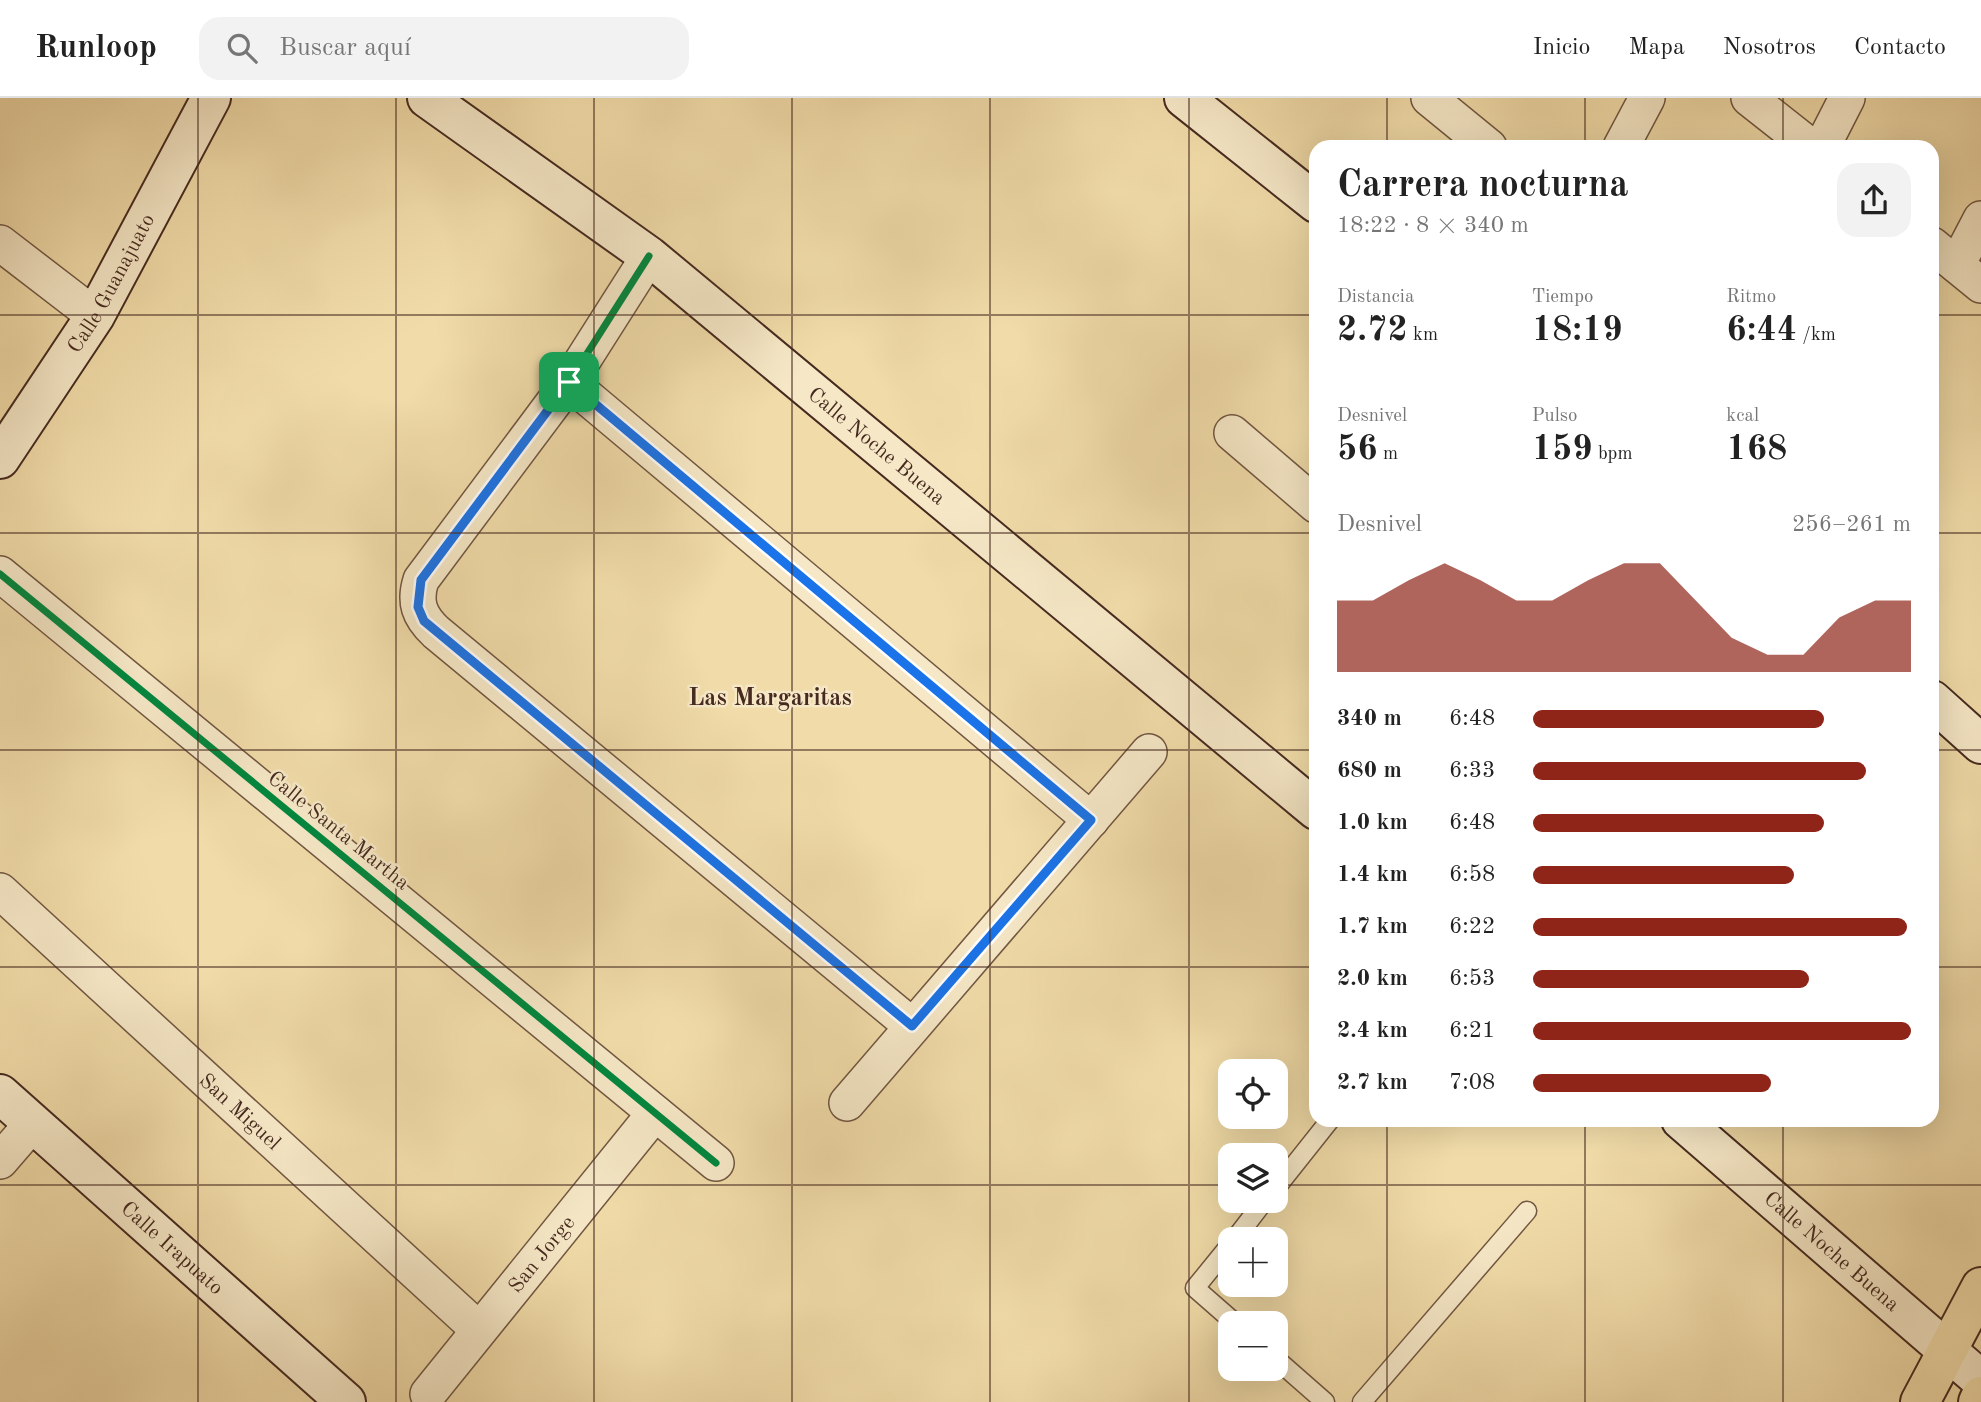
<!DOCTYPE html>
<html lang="es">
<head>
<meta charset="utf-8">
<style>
  body { margin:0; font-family:"Old Standard TT",serif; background:#f2f2f2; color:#222; height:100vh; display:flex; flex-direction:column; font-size:26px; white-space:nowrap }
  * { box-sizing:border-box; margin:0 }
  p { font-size:23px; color:#767676 }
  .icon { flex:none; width:38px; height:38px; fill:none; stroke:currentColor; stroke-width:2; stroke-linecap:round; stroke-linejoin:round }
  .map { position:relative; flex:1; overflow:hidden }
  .drawer { position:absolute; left:1309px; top:42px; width:630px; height:987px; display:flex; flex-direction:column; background:#fff; border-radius:21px; box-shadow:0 7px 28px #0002 }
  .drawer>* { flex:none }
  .controls { position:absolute; left:1218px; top:961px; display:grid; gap:14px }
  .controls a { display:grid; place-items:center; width:70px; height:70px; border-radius:14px; background:#fff; box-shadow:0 7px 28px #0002; font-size:35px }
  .pin { position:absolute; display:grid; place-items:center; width:60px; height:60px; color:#fff; margin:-30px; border-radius:14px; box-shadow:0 4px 10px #0006 }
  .round { display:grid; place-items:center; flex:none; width:74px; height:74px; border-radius:21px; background:#f2f2f2 }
  .summary { display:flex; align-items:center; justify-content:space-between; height:119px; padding:0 28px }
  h1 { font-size:38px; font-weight:700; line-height:52px }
  .stats { display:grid; grid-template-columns:repeat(3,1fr); gap:10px; height:119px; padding:7px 28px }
  .stats div { display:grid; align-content:center }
  .stats b { font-size:35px; font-weight:700 }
  .stats small { font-size:19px; font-weight:400 }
  .stats p { font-size:19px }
  .chart { height:196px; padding:14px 28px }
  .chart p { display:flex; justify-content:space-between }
  .chart svg { width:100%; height:126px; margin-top:7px; fill:#8f2418; opacity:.7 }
  ul { padding:0 28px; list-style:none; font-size:23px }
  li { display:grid; grid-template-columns:112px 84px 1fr; align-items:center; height:52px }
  li i { height:18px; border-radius:9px; background:#8f2418 }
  header { display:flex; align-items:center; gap:42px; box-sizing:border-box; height:98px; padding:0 35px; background:#fff; border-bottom:2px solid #e0e0e0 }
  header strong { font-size:33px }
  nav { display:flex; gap:38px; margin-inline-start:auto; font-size:24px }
  .search { width:490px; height:63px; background:#f2f2f2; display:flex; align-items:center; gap:18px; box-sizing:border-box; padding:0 24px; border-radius:21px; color:#767676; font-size:26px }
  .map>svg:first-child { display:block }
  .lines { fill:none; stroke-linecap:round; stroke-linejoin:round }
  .lane-casing { stroke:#715642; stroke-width:21 }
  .street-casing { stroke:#715642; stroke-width:38 }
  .secondary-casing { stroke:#462a20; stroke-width:42 }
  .primary-casing { stroke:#462a20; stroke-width:42 }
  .lane { stroke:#f6e8c7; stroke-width:18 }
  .street { stroke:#f6e8c7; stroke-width:35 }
  .secondary { stroke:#f6e8c7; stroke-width:38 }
  .primary { stroke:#f1dca9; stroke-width:38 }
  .cycleway-casing { stroke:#f6e8c7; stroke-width:11 }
  .cycleway { stroke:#00873e; stroke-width:7 }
  .route-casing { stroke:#fff; stroke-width:14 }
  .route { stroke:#1a73e8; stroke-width:9 }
  .grid { fill:none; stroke:#462a20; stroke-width:2; stroke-opacity:0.55 }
  .labels { text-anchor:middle; stroke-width:5; stroke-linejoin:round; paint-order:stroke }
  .street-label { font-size:21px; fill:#462a20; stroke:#f6e8c7 }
  .quarter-label { font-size:24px; font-weight:bold; fill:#462a20; stroke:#f6e8c7 }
</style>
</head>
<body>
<header>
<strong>Runloop</strong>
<div class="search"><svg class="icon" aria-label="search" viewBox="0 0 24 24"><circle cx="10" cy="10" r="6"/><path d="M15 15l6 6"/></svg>Buscar aquí</div>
<nav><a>Inicio</a><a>Mapa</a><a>Nosotros</a><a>Contacto</a></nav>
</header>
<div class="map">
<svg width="1981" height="1304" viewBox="0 0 1981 1304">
  <rect width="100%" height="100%" fill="#f1dca9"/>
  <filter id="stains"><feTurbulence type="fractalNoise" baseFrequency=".00286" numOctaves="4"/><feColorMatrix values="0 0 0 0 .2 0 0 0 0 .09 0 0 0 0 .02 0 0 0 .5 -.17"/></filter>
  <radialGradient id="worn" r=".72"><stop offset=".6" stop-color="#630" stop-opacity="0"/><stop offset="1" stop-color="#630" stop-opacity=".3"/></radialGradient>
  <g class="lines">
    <g class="lane-casing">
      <g id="lane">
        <polyline points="1276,1090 1330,1022"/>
        <polyline points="1235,1141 1265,1102"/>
        <polyline points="1230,1147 1195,1190 1235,1225"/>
        <polyline points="1276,1261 1325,1304"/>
        <polyline points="1362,1304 1527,1113"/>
      </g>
    </g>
    <g class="street-casing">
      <g id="street">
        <polyline points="1429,0 1489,49"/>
        <polyline points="1749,0 1811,49"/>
        <polyline points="1621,49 1647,0"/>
        <polyline points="1822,49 1847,0"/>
        <polyline points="0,145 95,218"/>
        <polyline points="1932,147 1981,187"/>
        <path d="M 649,158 L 569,284 L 421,482 C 414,504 419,518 436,534 L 912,928"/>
        <polyline points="1957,167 1981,121"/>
        <polyline points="569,284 1091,722"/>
        <polyline points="1232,335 1316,407"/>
        <polyline points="0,476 716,1065"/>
        <path id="s1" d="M 0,793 L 479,1232"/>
        <polyline points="847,1005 1149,654"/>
        <polyline points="0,1063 32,1026"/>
        <path id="s2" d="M 428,1296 L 655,1015"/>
      </g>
    </g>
    <g class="secondary-casing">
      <g id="secondary">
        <path id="s3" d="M 427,0 L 649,158 L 1316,712"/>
        <polyline points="1184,0 1316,105"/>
        <path id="s4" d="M 0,361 L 95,218 L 211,0"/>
        <polyline points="1932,602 1981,646"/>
        <path id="s5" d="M 0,996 L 346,1304"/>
        <path id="s6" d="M 1681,1022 L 1981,1282"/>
      </g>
    </g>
    <g class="primary-casing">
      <g id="primary">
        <polyline points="1920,1304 1981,1189"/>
        <polyline points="1978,1304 1981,1298"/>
      </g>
    </g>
    <use href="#lane" class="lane"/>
    <use href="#street" class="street"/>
    <use href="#secondary" class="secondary"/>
    <use href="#primary" class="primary"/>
    <g class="cycleway-casing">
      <g id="cycleway">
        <path d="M 649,158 L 569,284 L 421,482 C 414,504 419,518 436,534 L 912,928"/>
        <polyline points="569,284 1091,722"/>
        <polyline points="0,476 716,1065"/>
      </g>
    </g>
    <use href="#cycleway" class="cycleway"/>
  </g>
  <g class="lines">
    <g class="route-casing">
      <polygon id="route" points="569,284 1091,722 912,928 424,523 418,509 421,482"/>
    </g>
    <use href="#route" class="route"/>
  </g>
  <path class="grid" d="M 198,0 L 198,1304M 396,0 L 396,1304M 594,0 L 594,1304M 792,0 L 792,1304M 990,0 L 990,1304M 1189,0 L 1189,1304M 1387,0 L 1387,49M 1585,0 L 1585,49M 1783,0 L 1783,49M 0,217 L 1316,217M 1932,217 L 1981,217M 0,435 L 1316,435M 1932,435 L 1981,435M 0,652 L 1316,652M 1932,652 L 1981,652M 0,869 L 1316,869M 1932,869 L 1981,869M 1387,1022 L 1387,1304M 1585,1022 L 1585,1304M 1783,1022 L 1783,1304M 0,1087 L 1230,1087M 1276,1087 L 1981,1087"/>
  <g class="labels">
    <g class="street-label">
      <text dy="7" stroke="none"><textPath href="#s4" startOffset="208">Calle Guanajuato</textPath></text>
      <text dy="7" stroke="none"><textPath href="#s3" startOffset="569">Calle Noche Buena</textPath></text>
      <text transform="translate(339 732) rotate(39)" y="7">Calle Santa Martha</text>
      <text dy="7" stroke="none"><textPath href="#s1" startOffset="326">San Miguel</textPath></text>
      <text dy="7" stroke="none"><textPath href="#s5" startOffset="231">Calle Irapuato</textPath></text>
      <text dy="7" stroke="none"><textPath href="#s6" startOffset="200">Calle Noche Buena</textPath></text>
      <text dy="7" stroke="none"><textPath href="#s2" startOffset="180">San Jorge</textPath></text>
    </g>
    <g class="quarter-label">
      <text x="770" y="607">Las Margaritas</text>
    </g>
  </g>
  <rect width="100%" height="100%" filter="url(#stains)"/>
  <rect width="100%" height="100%" fill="url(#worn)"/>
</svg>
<div class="controls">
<a><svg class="icon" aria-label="locate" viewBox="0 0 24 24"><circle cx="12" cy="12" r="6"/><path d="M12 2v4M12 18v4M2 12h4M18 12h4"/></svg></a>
<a><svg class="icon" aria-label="layers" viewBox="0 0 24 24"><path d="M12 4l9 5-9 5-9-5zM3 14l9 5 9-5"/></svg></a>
<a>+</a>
<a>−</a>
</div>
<div class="pin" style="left:569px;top:284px;background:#1e9e55"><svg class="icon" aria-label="arrive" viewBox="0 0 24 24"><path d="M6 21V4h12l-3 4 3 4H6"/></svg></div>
<section class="drawer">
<div class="summary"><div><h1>Carrera nocturna</h1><p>18:22 · 8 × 340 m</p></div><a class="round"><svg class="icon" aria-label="share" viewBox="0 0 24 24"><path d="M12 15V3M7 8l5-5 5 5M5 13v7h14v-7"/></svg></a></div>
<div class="stats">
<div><p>Distancia</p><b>2.72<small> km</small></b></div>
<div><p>Tiempo</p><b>18:19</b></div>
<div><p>Ritmo</p><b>6:44<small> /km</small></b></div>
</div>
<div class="stats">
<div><p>Desnivel</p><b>56<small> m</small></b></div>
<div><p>Pulso</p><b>159<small> bpm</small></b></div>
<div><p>kcal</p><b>168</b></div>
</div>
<div class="chart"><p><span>Desnivel</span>256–261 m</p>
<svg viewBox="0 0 160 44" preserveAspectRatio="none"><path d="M0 44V19L10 19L20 12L30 6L40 12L50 19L60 19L70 12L80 6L90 6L100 19L110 32L120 38L130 38L140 25L150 19L160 19V44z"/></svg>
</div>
<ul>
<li><b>340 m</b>6:48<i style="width:77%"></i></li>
<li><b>680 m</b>6:33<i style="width:88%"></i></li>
<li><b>1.0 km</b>6:48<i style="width:77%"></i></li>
<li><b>1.4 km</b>6:58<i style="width:69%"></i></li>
<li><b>1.7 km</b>6:22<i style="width:99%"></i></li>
<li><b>2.0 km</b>6:53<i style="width:73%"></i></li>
<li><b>2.4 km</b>6:21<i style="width:100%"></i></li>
<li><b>2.7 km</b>7:08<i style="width:63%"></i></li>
</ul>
</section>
</div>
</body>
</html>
